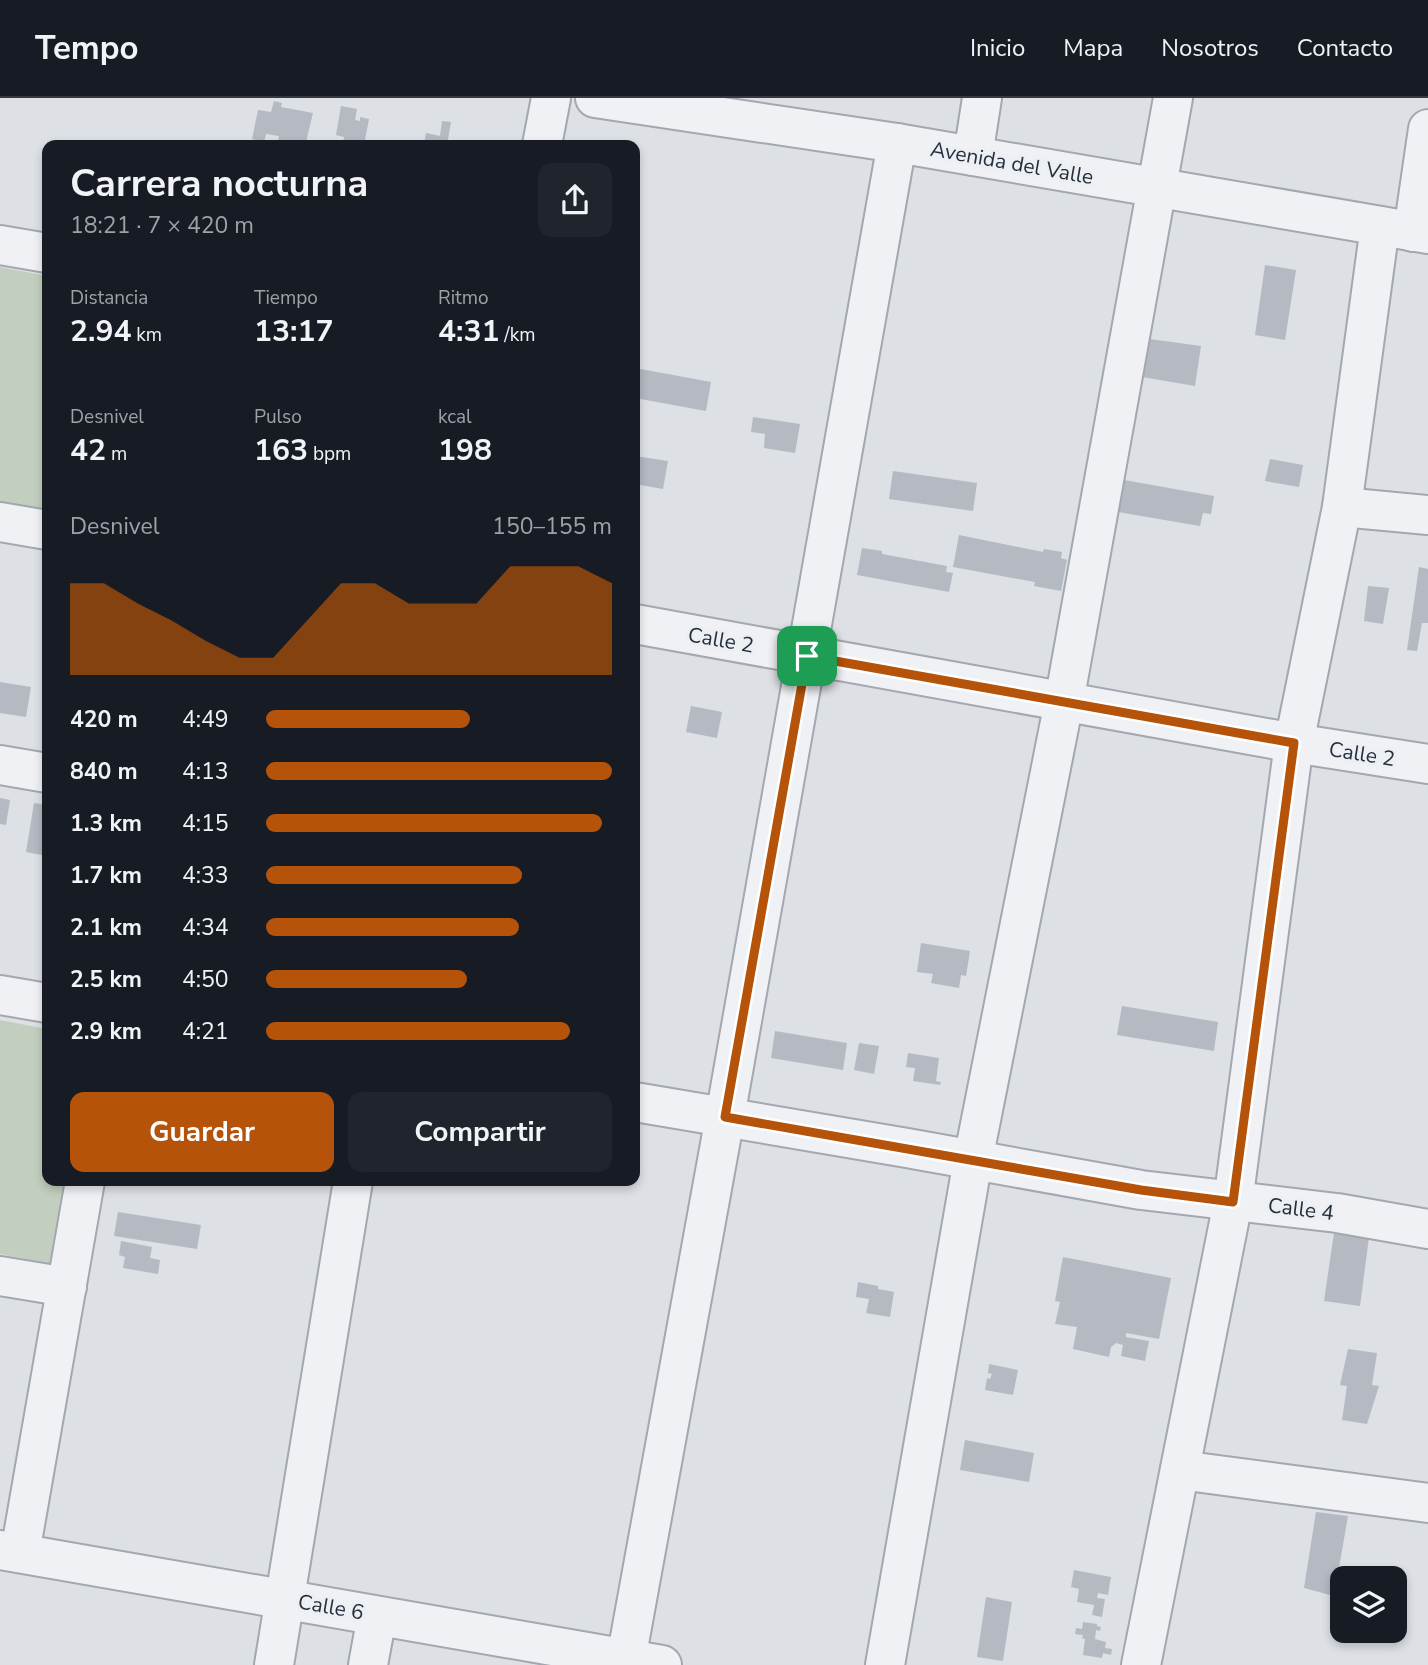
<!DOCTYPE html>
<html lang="es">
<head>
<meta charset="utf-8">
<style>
  body { margin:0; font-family:"Nunito Sans",sans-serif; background:#20242c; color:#f1f3f6; height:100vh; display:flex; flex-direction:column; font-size:26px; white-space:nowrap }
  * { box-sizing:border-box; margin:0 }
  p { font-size:23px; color:#9ea1a6 }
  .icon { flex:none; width:38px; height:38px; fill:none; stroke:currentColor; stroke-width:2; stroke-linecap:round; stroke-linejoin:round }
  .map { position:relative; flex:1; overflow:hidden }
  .side { position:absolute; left:42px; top:42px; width:598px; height:1046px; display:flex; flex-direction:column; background:#171b24; border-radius:14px; box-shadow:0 4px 10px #0003 }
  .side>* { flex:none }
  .buttons { position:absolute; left:1330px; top:1468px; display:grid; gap:14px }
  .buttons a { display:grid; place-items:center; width:77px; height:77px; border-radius:14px; background:#171b24; box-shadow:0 4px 10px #0003; font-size:35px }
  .pin { position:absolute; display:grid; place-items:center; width:60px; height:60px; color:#fff; margin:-30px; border-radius:14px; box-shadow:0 4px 10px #0006 }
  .round { display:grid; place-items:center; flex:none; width:74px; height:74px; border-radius:14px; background:#20242c }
  .summary { display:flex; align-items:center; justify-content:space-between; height:119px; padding:0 28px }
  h1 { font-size:38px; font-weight:700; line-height:52px }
  .metrics { display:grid; grid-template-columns:repeat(3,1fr); gap:10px; height:119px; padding:7px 28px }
  .metrics div { display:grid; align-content:center }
  .metrics b { font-size:30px; font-weight:700 }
  .metrics small { font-size:19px; font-weight:400 }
  .metrics p { font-size:19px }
  .chart { height:196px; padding:14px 28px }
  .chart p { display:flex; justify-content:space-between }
  .chart svg { width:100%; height:126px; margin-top:7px; fill:#b45309; opacity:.7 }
  .button { display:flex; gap:14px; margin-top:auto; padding:14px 28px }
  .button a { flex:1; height:80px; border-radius:14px; background:#b45309; color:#fff; font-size:28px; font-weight:700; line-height:80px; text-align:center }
  .button a+a { background:#20242c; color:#f1f3f6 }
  ul { padding:0 28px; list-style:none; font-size:23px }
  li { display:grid; grid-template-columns:112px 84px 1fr; align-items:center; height:52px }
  li i { height:18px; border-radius:9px; background:#b45309 }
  header { display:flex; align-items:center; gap:42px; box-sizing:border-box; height:98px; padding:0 35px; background:#171b24; border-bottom:2px solid #363941 }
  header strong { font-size:33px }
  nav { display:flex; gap:38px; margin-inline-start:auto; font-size:24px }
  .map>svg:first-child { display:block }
  .green { fill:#c3cfbe }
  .building { fill:#b4b9c2 }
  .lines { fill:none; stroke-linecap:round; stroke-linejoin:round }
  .minor-casing { stroke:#a3a7af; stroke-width:42 }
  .minor { stroke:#eff1f4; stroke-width:38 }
  .route-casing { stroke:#fff; stroke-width:14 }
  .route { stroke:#b45309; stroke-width:9 }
  .labels { text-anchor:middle; stroke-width:7; stroke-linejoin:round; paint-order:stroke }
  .street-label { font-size:21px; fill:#272f3b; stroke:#eceff3 }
</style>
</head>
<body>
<header>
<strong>Tempo</strong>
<nav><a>Inicio</a><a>Mapa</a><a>Nosotros</a><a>Contacto</a></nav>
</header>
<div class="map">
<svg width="1428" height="1567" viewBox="0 0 1428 1567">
  <rect width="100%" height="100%" fill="#dde0e5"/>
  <g class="green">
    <polygon points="0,169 47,178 47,413 0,404"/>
    <polygon points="0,922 47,931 47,1083 68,1083 52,1166 0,1156"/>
  </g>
  <g class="building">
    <polygon points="274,3 282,5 281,9 313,15 306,44 294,42 293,47 277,47 279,38 266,36 264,44 252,41 258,12 271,14"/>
    <polygon points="341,8 357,11 355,22 360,23 360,19 369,21 364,47 343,47 344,39 336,37"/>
    <polygon points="442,23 451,24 447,47 424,47 426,35 440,38"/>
    <polygon points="1265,167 1296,172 1285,242 1255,237"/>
    <polygon points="1142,240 1201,248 1195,288 1136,278"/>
    <polygon points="635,270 711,284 706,313 635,300"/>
    <polygon points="753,319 800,326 795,355 764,350 765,336 751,334"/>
    <polygon points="635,358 668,363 663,391 635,386"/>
    <polygon points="1270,361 1303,367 1299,389 1265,383"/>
    <polygon points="893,373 977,385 973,413 889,401"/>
    <polygon points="1124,382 1214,398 1211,416 1203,415 1200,428 1118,414"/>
    <polygon points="959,437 1043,454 1044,451 1062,454 1061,460 1067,462 1061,493 1034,488 1035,484 953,469"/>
    <polygon points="862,450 882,453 882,456 947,468 946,474 953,475 949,494 857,477"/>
    <polygon points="1419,469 1428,471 1428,525 1422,525 1417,553 1407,552"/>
    <polygon points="1368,488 1389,490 1383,526 1364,523"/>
    <polygon points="0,584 31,589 26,619 0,615"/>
    <polygon points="691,608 722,614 717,640 686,634"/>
    <polygon points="0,700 10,702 6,727 0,726"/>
    <polygon points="34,705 47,707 47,758 26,754"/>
    <polygon points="921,845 970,853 966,878 961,877 959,890 931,885 933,876 917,874"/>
    <polygon points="1122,908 1218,924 1214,953 1117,937"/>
    <polygon points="775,933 847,945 843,972 771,960"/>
    <polygon points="859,945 879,948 874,976 854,972"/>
    <polygon points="908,955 939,960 936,983 941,984 940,987 913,983 915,970 906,969"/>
    <polygon points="118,1114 201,1127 197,1151 114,1138"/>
    <polygon points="1334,1135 1369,1139 1360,1208 1324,1203"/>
    <polygon points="121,1143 152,1149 150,1160 160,1162 158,1176 123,1170 125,1159 119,1157"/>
    <polygon points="1063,1159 1171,1180 1159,1241 1126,1235 1126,1239 1149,1243 1145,1263 1121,1258 1123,1247 1116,1245 1111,1249 1109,1259 1073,1251 1077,1229 1055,1226 1060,1204 1055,1203"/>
    <polygon points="858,1184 878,1188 878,1191 894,1194 890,1219 866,1215 869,1201 856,1199"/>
    <polygon points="1348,1251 1377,1255 1372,1287 1379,1288 1367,1326 1342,1322 1347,1288 1340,1287"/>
    <polygon points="989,1266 1018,1272 1013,1297 985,1292 987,1280 990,1281 992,1276 988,1275"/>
    <polygon points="965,1342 1034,1355 1029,1384 960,1372"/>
    <polygon points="1316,1414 1348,1418 1334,1498 1304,1490"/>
    <polygon points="1074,1472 1111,1479 1108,1497 1098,1495 1097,1500 1105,1501 1102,1519 1092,1517 1094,1507 1077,1504 1079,1491 1071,1489"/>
    <polygon points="986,1499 1012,1504 1003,1563 977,1559"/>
    <polygon points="1083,1524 1097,1526 1097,1528 1101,1529 1100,1533 1096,1532 1095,1541 1106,1544 1105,1550 1112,1551 1111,1557 1103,1555 1102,1560 1083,1557 1085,1541 1082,1540 1083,1537 1075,1536 1076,1530 1082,1531"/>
  </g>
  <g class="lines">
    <g class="minor-casing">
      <g id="minor">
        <polyline points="595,0 897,45 1428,136"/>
        <polyline points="542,47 551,0"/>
        <polyline points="973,58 982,0"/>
        <polyline points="1413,134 1428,31"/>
        <polyline points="0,147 47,155"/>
        <polyline points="1342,409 1428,417"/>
        <polyline points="0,424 47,432"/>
        <polyline points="635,526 1294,645 1428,666"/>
        <polyline points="0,667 47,675"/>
        <polyline points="0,897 47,905"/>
        <polyline points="635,1004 907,1050 1141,1092 1337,1115 1428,1131"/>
        <polyline points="0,1178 67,1189"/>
        <polyline points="1180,1372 1428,1405"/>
        <polyline points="0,1452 662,1567"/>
        <polyline points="20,1455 85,1083"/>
        <polyline points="274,1567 353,1083"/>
        <polyline points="368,1567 377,1518"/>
        <polyline points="625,1567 725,1019 897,45"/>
        <polyline points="885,1567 973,1062 1064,604 1173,0"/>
        <polyline points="1141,1567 1233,1104 1294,645 1342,409 1380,128"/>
      </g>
    </g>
    <use href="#minor" class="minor"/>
  </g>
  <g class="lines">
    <g class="route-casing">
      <polygon id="route" points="807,558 1294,645 1233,1104 1141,1092 725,1019"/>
    </g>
    <use href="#route" class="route"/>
  </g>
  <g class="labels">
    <g class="street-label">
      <text transform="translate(1012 65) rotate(10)" y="7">Avenida del Valle</text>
      <text transform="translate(721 542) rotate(10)" y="7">Calle 2</text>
      <text transform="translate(1362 656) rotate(9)" y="7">Calle 2</text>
      <text transform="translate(1301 1111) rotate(7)" y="7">Calle 4</text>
      <text transform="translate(331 1509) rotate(10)" y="7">Calle 6</text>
    </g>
  </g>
</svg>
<div class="buttons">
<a><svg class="icon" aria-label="layers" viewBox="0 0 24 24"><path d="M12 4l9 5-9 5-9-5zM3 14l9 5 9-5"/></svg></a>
</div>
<div class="pin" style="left:807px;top:558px;background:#1e9e55"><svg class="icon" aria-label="arrive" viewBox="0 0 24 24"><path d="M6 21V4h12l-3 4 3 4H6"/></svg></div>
<section class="side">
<div class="summary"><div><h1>Carrera nocturna</h1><p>18:21 · 7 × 420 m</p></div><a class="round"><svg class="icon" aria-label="share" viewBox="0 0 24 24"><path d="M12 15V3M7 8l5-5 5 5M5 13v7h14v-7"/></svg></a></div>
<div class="metrics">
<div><p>Distancia</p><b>2.94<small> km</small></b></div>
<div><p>Tiempo</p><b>13:17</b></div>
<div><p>Ritmo</p><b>4:31<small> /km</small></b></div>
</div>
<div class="metrics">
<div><p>Desnivel</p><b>42<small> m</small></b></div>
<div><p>Pulso</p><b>163<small> bpm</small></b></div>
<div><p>kcal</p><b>198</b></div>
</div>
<div class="chart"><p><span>Desnivel</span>150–155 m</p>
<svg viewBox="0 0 160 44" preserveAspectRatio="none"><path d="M0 44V12L10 12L20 19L30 25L40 32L50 38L60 38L70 25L80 12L90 12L100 19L110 19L120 19L130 6L140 6L150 6L160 12V44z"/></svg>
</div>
<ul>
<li><b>420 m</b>4:49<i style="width:59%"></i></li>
<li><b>840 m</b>4:13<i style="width:100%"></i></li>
<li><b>1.3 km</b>4:15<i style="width:97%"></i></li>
<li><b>1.7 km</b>4:33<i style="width:74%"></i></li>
<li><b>2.1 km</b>4:34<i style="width:73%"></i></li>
<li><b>2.5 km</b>4:50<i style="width:58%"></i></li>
<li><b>2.9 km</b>4:21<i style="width:88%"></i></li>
</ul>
<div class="button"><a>Guardar</a><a>Compartir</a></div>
</section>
</div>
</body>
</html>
